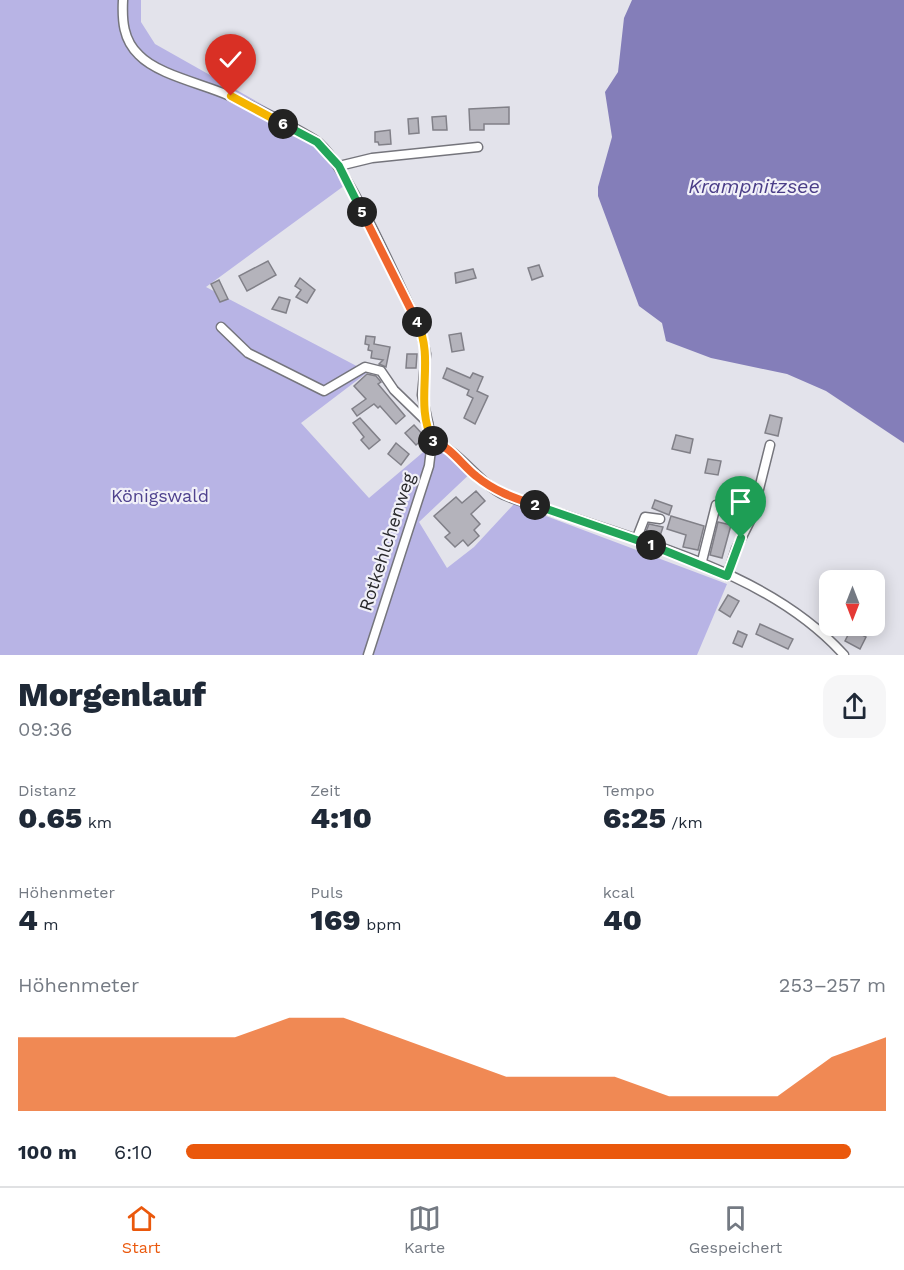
<!DOCTYPE html>
<html lang="de">
<head>
<meta charset="utf-8">
<style>
  body { margin:0; font-family:"Work Sans",sans-serif; background:#f6f6f7; color:#1f2937; height:100vh; display:flex; flex-direction:column; font-size:22px; white-space:nowrap }
  * { box-sizing:border-box; margin:0 }
  p { font-size:20px; color:#747a83 }
  .icon { flex:none; width:33px; height:33px; fill:none; stroke:currentColor; stroke-width:2; stroke-linecap:round; stroke-linejoin:round }
  .map { position:relative; height:655px; overflow:hidden }
  .drawer { display:flex; flex-direction:column; background:#fff; flex:1 }
  .drawer>* { flex:none }
  .needle { width:39px; rotate:180deg }
  .tools { position:absolute; left:819px; top:570px; display:grid; gap:12px }
  .tools a { display:grid; place-items:center; width:66px; height:66px; border-radius:12px; background:#fff; box-shadow:0 3px 15px #0003; font-size:30px }
  .pin { position:absolute; display:grid; place-items:center; width:51px; height:51px; color:#fff; margin:-62px -26px; border-radius:50% 50% 50% 0; rotate:-45deg; box-shadow:0 0 6px #0007 }
  .pin .icon { rotate:45deg }
  .km { position:absolute; width:30px; height:30px; margin:-15px; border-radius:50%; background:#222; color:#fff; font-size:16px; line-height:30px; text-align:center }
  .round { display:grid; place-items:center; flex:none; width:63px; height:63px; border-radius:18px; background:#f6f6f7 }
  .summary { display:flex; align-items:center; justify-content:space-between; height:102px; padding:0 18px }
  h1 { font-size:33px; font-weight:800; line-height:45px }
  .figures { display:grid; grid-template-columns:repeat(3,1fr); gap:9px; height:102px; padding:6px 18px }
  .figures div { display:grid; align-content:center }
  .figures b { font-size:30px; font-weight:800 }
  .figures small { font-size:16px; font-weight:400 }
  .figures p { font-size:16px }
  .chart { height:168px; padding:12px 18px }
  .chart p { display:flex; justify-content:space-between }
  .chart svg { width:100%; height:108px; margin-top:6px; fill:#ea580c; opacity:.7 }
  ul { padding:0 18px; list-style:none; font-size:20px }
  li { display:grid; grid-template-columns:96px 72px 1fr; align-items:center; height:45px }
  li i { height:15px; border-radius:8px; background:#ea580c }
  .menu { display:flex; justify-content:space-around; align-items:center; height:84px; border-top:2px solid #e0e1e3; background:#fff; font-size:16px; color:#747a83 }
  .menu a { display:grid; justify-items:center; gap:3px }
  .menu .on { color:#ea580c }
  .map>svg:first-child { display:block }
  .green { fill:#b8b4e5 }
  .water { fill:#847eb9 }
  .building { fill:#b4b3bb; stroke:#818088; stroke-width:1.5 }
  .lines { fill:none; stroke-linecap:round; stroke-linejoin:round }
  .minor-casing { stroke:#75757c; stroke-width:11 }
  .minor { stroke:#fff; stroke-width:8 }
  .split-1-casing { stroke:#fff; stroke-width:12 }
  .split-2-casing { stroke:#fff; stroke-width:12 }
  .split-3-casing { stroke:#fff; stroke-width:12 }
  .split-4-casing { stroke:#fff; stroke-width:12 }
  .split-5-casing { stroke:#fff; stroke-width:12 }
  .split-6-casing { stroke:#fff; stroke-width:12 }
  .split-7-casing { stroke:#fff; stroke-width:12 }
  .split-1 { stroke:#22a559; stroke-width:8 }
  .split-2 { stroke:#22a559; stroke-width:8 }
  .split-3 { stroke:#f0652b; stroke-width:8 }
  .split-4 { stroke:#f5b400; stroke-width:8 }
  .split-5 { stroke:#f0652b; stroke-width:8 }
  .split-6 { stroke:#22a559; stroke-width:8 }
  .split-7 { stroke:#f5b400; stroke-width:8 }
  .labels { text-anchor:middle; stroke-width:4.5; stroke-linejoin:round; paint-order:stroke }
  .park-label { font-size:18px; fill:#50438e; stroke:#f1f0f8 }
  .street-label { font-size:18px; fill:#29292c; stroke:#f1f0f8 }
  .water-label { font-size:20px; font-style:italic; fill:#4b3e88; stroke:#f1f0f8 }
</style>
</head>
<body>
<div class="map">
<svg width="904" height="655" viewBox="0 0 904 655">
  <rect width="100%" height="100%" fill="#e3e3eb"/>
  <polygon class="green" points="0,0 141,0 141,22 155,44 318,136 352,180 206,287 368,372 301,423 369,498 441,437 475,469 419,522 447,568 474,547 514,504 727,584 697,655 0,655"/>
  <polygon class="water" points="632,0 904,0 904,443 826,391 787,374 711,358 666,341 662,323 639,306 598,196 598,187 612,137 605,92 618,72 624,18"/>
  <g class="building">
    <polygon points="509,107 509,124 484,124 484,130 470,130 469,109"/>
    <polygon points="446,116 447,130 433,130 432,117"/>
    <polygon points="418,118 419,133 409,134 408,119"/>
    <polygon points="390,130 391,144 379,145 378,142 375,142 375,132"/>
    <polygon points="268,261 276,275 247,291 239,276"/>
    <polygon points="539,265 543,276 532,280 528,268"/>
    <polygon points="473,269 476,278 456,283 455,273"/>
    <polygon points="300,278 315,290 307,303 296,297 301,290 295,286"/>
    <polygon points="219,280 228,299 220,302 211,284"/>
    <polygon points="279,297 290,300 286,313 272,309"/>
    <polygon points="461,333 464,350 452,352 449,335"/>
    <polygon points="366,336 375,337 374,344 390,347 386,367 379,364 383,360 371,358 372,351 368,350 369,345 365,344"/>
    <polygon points="407,354 417,354 416,368 406,368"/>
    <polygon points="447,368 470,378 473,373 483,377 477,391 488,396 475,424 464,418 473,398 467,395 469,390 443,378"/>
    <polygon points="367,374 376,376 381,382 378,384 405,416 396,424 380,406 378,408 374,404 357,416 352,409 366,399 354,386"/>
    <polygon points="770,415 782,418 778,436 765,433"/>
    <polygon points="360,418 380,440 369,449 361,440 364,437 353,423"/>
    <polygon points="414,425 425,437 416,445 405,433"/>
    <polygon points="676,435 693,439 690,453 672,449"/>
    <polygon points="396,443 409,454 401,465 388,454"/>
    <polygon points="708,459 721,461 718,475 705,473"/>
    <polygon points="476,491 485,501 471,514 480,524 474,530 479,536 468,546 463,540 455,547 445,537 450,533 434,516 456,497 462,503"/>
    <polygon points="655,500 672,506 669,515 652,508"/>
    <polygon points="671,516 704,526 698,550 683,547 686,535 667,529"/>
    <polygon points="718,522 731,525 722,558 710,555"/>
    <polygon points="649,524 663,527 659,539 645,534"/>
    <polygon points="728,595 739,601 730,617 719,610"/>
    <polygon points="760,624 793,639 788,649 756,634"/>
    <polygon points="851,629 866,637 860,649 845,641"/>
    <polygon points="738,631 747,635 742,647 733,643"/>
  </g>
  <g class="lines">
    <g class="minor-casing">
      <g id="minor">
        <path d="M 123,0 C 122,20 123,40 139,55 C 158,75 204,84 230,96 C 258,109 289,124 315,140 C 346,160 402,292 421,331 L 426,354 L 422,395 L 432,441 L 429,466 L 368,655"/>
        <polyline points="339,166 372,158 478,147"/>
        <polyline points="221,327 248,353 324,391 365,367 381,371 394,390 428,423"/>
        <path d="M 432,441 C 460,450 477,482 504,495 C 523,503 545,509 565,515 C 661,548 774,577 844,655"/>
        <polyline points="636,540 645,517 660,519"/>
        <polyline points="701,565 716,505"/>
        <polyline points="727,576 736,549 752,517 770,445"/>
      </g>
    </g>
    <use href="#minor" class="minor"/>
  </g>
  <g class="lines">
    <g class="split-1-casing">
      <polyline id="split-1" points="651,545 727,576 741,538"/>
    </g>
    <g class="split-2-casing">
      <polyline id="split-2" points="535,505 651,545"/>
    </g>
    <g class="split-3-casing">
      <path id="split-3" d="M 433,441 C 451,447 462,465 476,476 C 494,491 514,498 535,505"/>
    </g>
    <g class="split-4-casing">
      <path id="split-4" d="M 417,322 C 436,360 413,403 433,441"/>
    </g>
    <g class="split-5-casing">
      <polyline id="split-5" points="362,212 417,322"/>
    </g>
    <g class="split-6-casing">
      <polyline id="split-6" points="283,124 317,142 339,166 362,212"/>
    </g>
    <g class="split-7-casing">
      <polyline id="split-7" points="231,96 283,124"/>
    </g>
    <use href="#split-1" class="split-1"/>
    <use href="#split-2" class="split-2"/>
    <use href="#split-3" class="split-3"/>
    <use href="#split-4" class="split-4"/>
    <use href="#split-5" class="split-5"/>
    <use href="#split-6" class="split-6"/>
    <use href="#split-7" class="split-7"/>
  </g>
  <g class="labels">
    <g class="park-label">
      <text x="160" y="502">Königswald</text>
    </g>
    <g class="street-label">
      <text transform="translate(387 542) rotate(-72)" y="6">Rotkehlchenweg</text>
    </g>
    <g class="water-label">
      <text x="754" y="193">Krampnitzsee</text>
    </g>
  </g>
</svg>
<div class="tools">
<a><svg class="needle" viewBox="-14 -14 28 28"><path d="M0-13l5 13h-10z" fill="#e53935"/><path d="M0 13l5-13h-10z" fill="#747a83"/></svg></a>
</div>
<div class="pin" style="left:741px;top:538px;background:#1e9e55"><svg class="icon" aria-label="arrive" viewBox="0 0 24 24"><path d="M6 21V4h12l-3 4 3 4H6"/></svg></div>
<div class="pin" style="left:231px;top:96px;background:#d93025"><svg class="icon" aria-label="check" viewBox="0 0 24 24"><path d="M5 12l5 5 9-10"/></svg></div>
<b class="km" style="left:651px;top:545px">1</b>
<b class="km" style="left:535px;top:505px">2</b>
<b class="km" style="left:433px;top:441px">3</b>
<b class="km" style="left:417px;top:322px">4</b>
<b class="km" style="left:362px;top:212px">5</b>
<b class="km" style="left:283px;top:124px">6</b>
</div>
<section class="drawer">
<div class="summary"><div><h1>Morgenlauf</h1><p>09:36</p></div><a class="round"><svg class="icon" aria-label="share" viewBox="0 0 24 24"><path d="M12 15V3M7 8l5-5 5 5M5 13v7h14v-7"/></svg></a></div>
<div class="figures">
<div><p>Distanz</p><b>0.65<small> km</small></b></div>
<div><p>Zeit</p><b>4:10</b></div>
<div><p>Tempo</p><b>6:25<small> /km</small></b></div>
</div>
<div class="figures">
<div><p>Höhenmeter</p><b>4<small> m</small></b></div>
<div><p>Puls</p><b>169<small> bpm</small></b></div>
<div><p>kcal</p><b>40</b></div>
</div>
<div class="chart"><p><span>Höhenmeter</span>253–257 m</p>
<svg viewBox="0 0 160 44" preserveAspectRatio="none"><path d="M0 44V14L10 14L20 14L30 14L40 14L50 6L60 6L70 14L80 22L90 30L100 30L110 30L120 38L130 38L140 38L150 22L160 14V44z"/></svg>
</div>
<ul>
<li><b>100 m</b>6:10<i style="width:95%"></i></li>
</ul>
</section>
<nav class="menu">
<a class="on"><svg class="icon" aria-label="home" viewBox="0 0 24 24"><path d="M3 11l9-7 9 7M6 9v11h12V9"/></svg>Start</a>
<a><svg class="icon" aria-label="map" viewBox="0 0 24 24"><path d="M3 6l6-2 6 2 6-2v14l-6 2-6-2-6 2zM9 4v14M15 6v14"/></svg>Karte</a>
<a><svg class="icon" aria-label="saved" viewBox="0 0 24 24"><path d="M7 4h10v16l-5-4-5 4z"/></svg>Gespeichert</a>
</nav>
</body>
</html>
